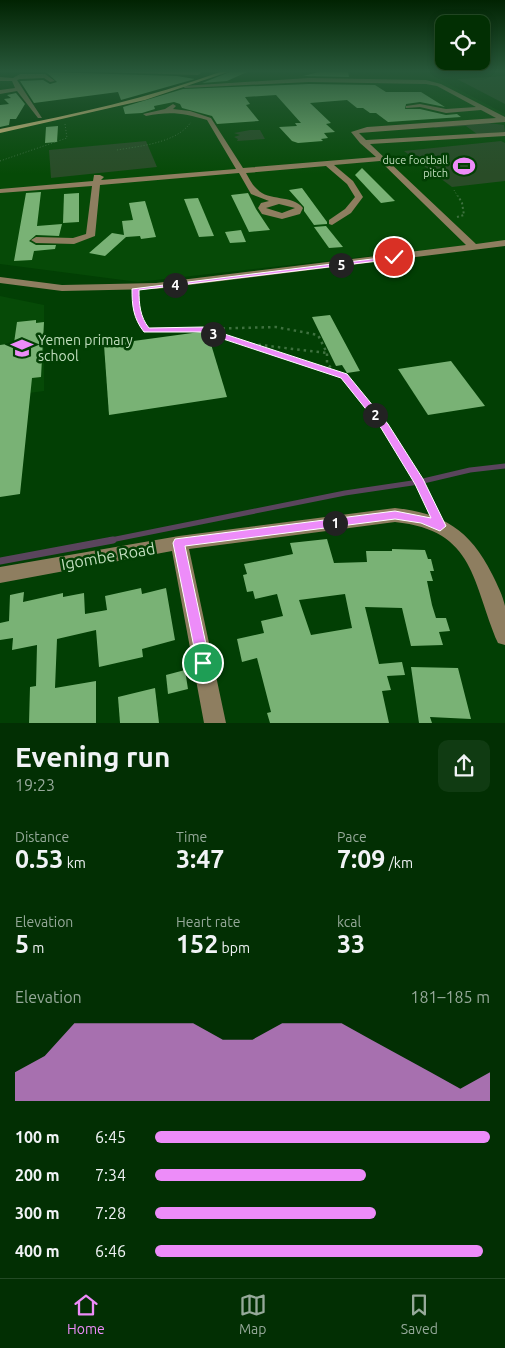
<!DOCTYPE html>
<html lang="en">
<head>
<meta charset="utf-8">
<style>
  body { margin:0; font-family:Ubuntu,sans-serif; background:#103b12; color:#f1f3f6; height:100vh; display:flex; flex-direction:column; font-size:19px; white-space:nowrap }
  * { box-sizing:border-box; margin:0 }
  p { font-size:16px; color:#96a99a }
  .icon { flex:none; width:28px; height:28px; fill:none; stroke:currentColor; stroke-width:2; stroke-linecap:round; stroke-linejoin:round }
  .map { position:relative; height:723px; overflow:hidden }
  .side { display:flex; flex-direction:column; background:#022f03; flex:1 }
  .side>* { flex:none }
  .tools { position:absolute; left:435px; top:15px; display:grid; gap:10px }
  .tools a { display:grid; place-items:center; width:55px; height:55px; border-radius:10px; background:#022f03; box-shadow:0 2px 8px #0003,0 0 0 1px #234a25; font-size:25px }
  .pin { position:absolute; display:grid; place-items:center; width:42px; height:42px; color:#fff; margin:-21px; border:2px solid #fff; border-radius:50%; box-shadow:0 1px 5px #0007 }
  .km { position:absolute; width:25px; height:25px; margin:-12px; border-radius:50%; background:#222; color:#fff; font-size:14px; line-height:25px; text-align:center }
  .round { display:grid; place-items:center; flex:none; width:52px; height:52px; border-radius:10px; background:#103b12 }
  .headline { display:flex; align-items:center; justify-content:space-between; height:85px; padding:0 15px }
  h1 { font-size:28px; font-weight:700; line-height:38px }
  .stats { display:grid; grid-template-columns:repeat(3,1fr); gap:8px; height:85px; padding:5px 15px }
  .stats div { display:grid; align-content:center }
  .stats b { font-size:25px; font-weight:700 }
  .stats small { font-size:14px; font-weight:400 }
  .stats p { font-size:14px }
  .chart { height:140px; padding:10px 15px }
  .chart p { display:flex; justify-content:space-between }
  .chart svg { width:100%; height:90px; margin-top:5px; fill:#ed8cf9; opacity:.7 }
  ul { padding:0 15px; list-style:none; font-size:16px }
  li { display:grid; grid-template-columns:80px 60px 1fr; align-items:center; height:38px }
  li i { height:12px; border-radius:6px; background:#ed8cf9 }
  .tabs { display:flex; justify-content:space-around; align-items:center; height:70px; border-top:1px solid #234a25; background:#022f03; font-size:14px; color:#96a99a }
  .tabs a { display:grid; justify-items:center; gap:2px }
  .tabs .current { color:#ed8cf9 }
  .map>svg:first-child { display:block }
  .built { fill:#064a07 }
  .green { fill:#294c27 }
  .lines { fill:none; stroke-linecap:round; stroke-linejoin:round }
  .stream-far1 { stroke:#5a455d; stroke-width:5 }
  .stream { stroke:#5a455d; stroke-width:7 }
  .building { fill:#79b275; fill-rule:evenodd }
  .path-far3 { stroke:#3e713f; stroke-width:1; stroke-dasharray:1 2; stroke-linecap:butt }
  .path-far2 { stroke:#3e713f; stroke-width:2; stroke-dasharray:2 2.5; stroke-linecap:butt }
  .path-far1 { stroke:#3e713f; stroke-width:2.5; stroke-dasharray:2.5 4; stroke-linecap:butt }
  .path { stroke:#3e713f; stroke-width:3; stroke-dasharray:3 4.5; stroke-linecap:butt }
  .minor { fill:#8e7e60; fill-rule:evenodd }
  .major { fill:#e9c888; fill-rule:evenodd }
  .route { fill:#ed8cf9; stroke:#fff }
  .labels { text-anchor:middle; stroke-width:5; stroke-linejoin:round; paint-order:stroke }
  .far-poi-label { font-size:11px; fill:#c1debe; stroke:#023f04; text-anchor:end }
  .poi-label { font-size:14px; fill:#c1debe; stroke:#023f04; text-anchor:start }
  .near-street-label { font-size:16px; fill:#c1debe; stroke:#023f04 }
</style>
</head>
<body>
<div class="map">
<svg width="505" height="723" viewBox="0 0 505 723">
  <rect width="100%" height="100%" fill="#023f04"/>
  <g class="built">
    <polygon points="226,72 426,72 505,114 505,241 138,282 0,264 0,131 126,105 187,87 201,86 200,85"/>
    <polygon points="0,296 44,305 44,391 0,397"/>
  </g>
  <g class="green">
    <polygon points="505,76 505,104 457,79"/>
    <polygon points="482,122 504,125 505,132 477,134 466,126 435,128 432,126"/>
    <polygon points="250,130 260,130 265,139 237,141 238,139 234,137 240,135 234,133"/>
    <polygon points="146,141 157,167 51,178 49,150"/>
    <polygon points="501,141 505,143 505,181 452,187 404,151"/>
  </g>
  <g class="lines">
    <polyline class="stream-far1" points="106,541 345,493 419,482 470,470 505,466"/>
    <polyline class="stream" points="0,561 113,540"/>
  </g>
  <g class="building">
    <polygon points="46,72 177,76 195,79 121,100 118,92 34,103 20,81 43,80 50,84 57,82"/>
    <polygon points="230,72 247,72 227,81 202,83"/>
    <polygon points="319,72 348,72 349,77 303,76"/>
    <polygon points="309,84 375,85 386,92 421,92 445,107 420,102 406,104 405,109 420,109 446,115 457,114 461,117 388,122 376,113 370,113 363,108 357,108 347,100 310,103 331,123 326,124 335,132 324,133 328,138 321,139 323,141 298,143 292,141 279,127 297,126 295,123 301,123 276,95 245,97 250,104 246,105 259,121 217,124 212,116 182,108 180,104 174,102 154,106 155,109 142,113 125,114 123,107 183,89"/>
    <polygon points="16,93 25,104 16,119 10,119 9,125 0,127 0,105 9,104 4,99 11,98 7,95"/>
    <polygon points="58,126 57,142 45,143 46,127"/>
    <polygon points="362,168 395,201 381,203 355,175"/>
    <polygon points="302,188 327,222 327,224 314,225 304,211 304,207 289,190"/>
    <polygon points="41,192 37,226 62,224 59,236 36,235 29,241 36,245 56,245 55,249 34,251 32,260 14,261 26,193"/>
    <polygon points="79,193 79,222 63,223 64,194"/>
    <polygon points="248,193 256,209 270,230 249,232 231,195"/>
    <polygon points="198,198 214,236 199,237 184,199"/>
    <polygon points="145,201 156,237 141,239 140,236 126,237 105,256 89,253 112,233 124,235 122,221 133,220 129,203"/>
    <polygon points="326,226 343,247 329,248 314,227"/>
    <polygon points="241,230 246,242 230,243 225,232"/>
    <polygon points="330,315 360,371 347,373 342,365 336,366 312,317"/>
    <polygon points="36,320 36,323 44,322 41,377 32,378 20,494 0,497 0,345 14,343 17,322"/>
    <polygon points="207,331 227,397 109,415 104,345"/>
    <polygon points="451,361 485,406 428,415 398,369"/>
    <path d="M 327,539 L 334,563 L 367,562 L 366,551 L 392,551 L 392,549 L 425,550 L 428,559 L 431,559 L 434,571 L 430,571 L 433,581 L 427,581 L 432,605 L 436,618 L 446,618 L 450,631 L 439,632 L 443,645 L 411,646 L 402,608 L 365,607 L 379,664 L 402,662 L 405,675 L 387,676 L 391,690 L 382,691 L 389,723 L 270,723 L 267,713 L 271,712 L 257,658 L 242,662 L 237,639 L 264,633 L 261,621 L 283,616 L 277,594 L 255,599 L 253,591 L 247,592 L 243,575 L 247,574 L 244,564 L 293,554 L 290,543 ZM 345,594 L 352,628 L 311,635 L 299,600 Z"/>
    <polygon points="141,588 142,594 166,588 175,640 142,649 143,657 99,667 96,630 57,639 55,688 96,681 96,723 29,723 30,687 36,686 37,645 12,650 13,638 0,640 0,623 9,621 10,595 24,592 23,602 63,593 63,597 84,593 85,614 107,610 105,596"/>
    <polygon points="411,667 458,668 471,719 430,717 432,723 419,723"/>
    <polygon points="185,670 188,689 168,694 166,675"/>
    <polygon points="155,688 159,723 120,723 118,697"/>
  </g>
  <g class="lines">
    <g class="path-far3">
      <path d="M 117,150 C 140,146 177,143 191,122"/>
      <polyline points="0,161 67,138 65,124"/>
      <polyline points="454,190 458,197"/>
    </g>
    <polyline class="path-far2" points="457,217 464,215 462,203 458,196"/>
    <g class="path-far1">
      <polyline points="136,297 140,322 147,330 203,329 340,374"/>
      <polyline points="203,329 276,327 318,335 327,353 327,364 363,398"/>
      <polyline points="252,344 327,353"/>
    </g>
    <polyline class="path" points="362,397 400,450 432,509"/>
    <g class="minor">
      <polygon points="102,72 200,72 201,73 198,75"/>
      <polygon points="20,74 45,74 55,81 50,82 44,78 20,79 17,80 42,118 38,118 17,91 0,94 0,90 15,88 12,81 0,81 0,77 13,78"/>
      <path d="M 309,78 L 426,80 L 441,84 L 505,117 L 505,122 L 359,133 L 366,140 L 505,132 L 505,136 L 370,144 L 476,244 L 505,240 L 505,246 L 156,289 L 62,291 L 0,283 L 0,277 L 62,285 L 156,283 L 466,245 L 380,161 L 334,165 L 353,181 L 363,197 L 351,213 L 332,225 L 329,224 L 329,220 L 345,209 L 355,197 L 347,184 L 326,166 L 246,173 C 249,178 252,185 257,189 C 269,202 292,194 303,208 L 300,214 L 282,219 L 262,214 L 258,208 L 261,203 L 269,201 L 251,194 L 239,173 L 100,185 L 95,236 L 74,244 L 36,243 L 31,240 L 36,237 L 73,238 L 86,234 L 92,186 L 0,193 L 0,189 L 93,181 L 94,175 L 100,175 L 104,177 L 101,180 L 236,169 L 207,120 C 184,113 170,111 146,116 L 143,114 L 165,109 L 173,104 L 176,106 L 173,109 L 190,111 L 211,118 L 243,168 L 376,157 L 360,143 L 351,132 L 367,127 L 496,118 L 481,110 L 446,113 L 420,107 L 406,108 L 406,106 L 420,104 L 446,109 L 476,107 L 437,86 L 426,84 L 309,82 L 185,88 L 182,86 ZM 279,204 L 295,208 L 282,213 L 266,208 Z"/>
      <path d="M 395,508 C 443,513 470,530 492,574 C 497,584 503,596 505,606 C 505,619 505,633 505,645 L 498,643 C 472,583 476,530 395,522 L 189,549 L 226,723 L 204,723 L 172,551 L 0,583 L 0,567 L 179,536 Z"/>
    </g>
    <path class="major" d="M 220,72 L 228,72 L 145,100 L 0,133 L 0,129 C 75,114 149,98 220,72 Z"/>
  </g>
  <linearGradient id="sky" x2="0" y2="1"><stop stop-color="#012302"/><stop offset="0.41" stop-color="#28583a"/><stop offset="1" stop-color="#28583a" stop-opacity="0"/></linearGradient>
  <rect width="505" height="174" fill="url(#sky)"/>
  <path class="route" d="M 396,256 L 394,259 L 139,290 C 139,304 140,317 149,328 L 203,327 L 347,374 L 388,424 L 423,479 L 446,526 L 440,531 L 421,523 L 395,519 L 185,546 L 210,663 L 208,667 L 203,669 L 198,667 L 173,543 L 175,539 L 395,511 L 431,518 L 415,484 L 381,428 L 341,378 L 202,332 L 144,332 C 133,318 132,305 132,289 Z"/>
  <defs>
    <g id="stadium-bare" transform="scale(1.725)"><path d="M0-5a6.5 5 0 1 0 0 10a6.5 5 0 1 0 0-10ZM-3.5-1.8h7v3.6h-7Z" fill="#ed8cf9" stroke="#023f04" stroke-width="2.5" paint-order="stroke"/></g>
    <g id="school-bare" transform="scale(1.725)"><path d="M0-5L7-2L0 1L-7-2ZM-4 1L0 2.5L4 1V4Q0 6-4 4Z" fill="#ed8cf9" stroke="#023f04" stroke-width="2.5" paint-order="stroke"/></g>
  </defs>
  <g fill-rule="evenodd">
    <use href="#stadium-bare" x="464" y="166"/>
    <use href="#school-bare" x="22" y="348"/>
  </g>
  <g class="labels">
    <g class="far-poi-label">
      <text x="448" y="164">duce football<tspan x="448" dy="13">pitch</tspan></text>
    </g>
    <g class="poi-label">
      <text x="38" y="345">Yemen primary<tspan x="38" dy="16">school</tspan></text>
    </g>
    <g class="near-street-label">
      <text transform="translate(108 556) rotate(-10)" y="6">Igombe Road</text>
    </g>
  </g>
</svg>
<div class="tools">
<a><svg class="icon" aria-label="locate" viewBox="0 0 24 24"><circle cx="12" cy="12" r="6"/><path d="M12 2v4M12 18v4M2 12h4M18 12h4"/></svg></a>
</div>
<div class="pin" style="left:203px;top:663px;background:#1e9e55"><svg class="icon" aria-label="arrive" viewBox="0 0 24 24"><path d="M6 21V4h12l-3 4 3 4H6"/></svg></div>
<div class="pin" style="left:394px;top:257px;background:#d93025"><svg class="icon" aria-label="check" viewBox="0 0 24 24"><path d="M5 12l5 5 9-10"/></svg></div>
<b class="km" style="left:335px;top:523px">1</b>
<b class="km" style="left:375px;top:415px">2</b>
<b class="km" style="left:213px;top:334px">3</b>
<b class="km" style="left:175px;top:285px">4</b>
<b class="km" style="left:341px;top:265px">5</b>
</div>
<section class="side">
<div class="headline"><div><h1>Evening run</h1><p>19:23</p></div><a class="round"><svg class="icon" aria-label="share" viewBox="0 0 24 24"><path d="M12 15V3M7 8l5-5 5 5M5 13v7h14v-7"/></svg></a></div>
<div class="stats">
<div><p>Distance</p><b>0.53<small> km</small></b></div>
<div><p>Time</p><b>3:47</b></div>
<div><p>Pace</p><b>7:09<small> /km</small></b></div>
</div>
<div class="stats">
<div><p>Elevation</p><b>5<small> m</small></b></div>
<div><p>Heart rate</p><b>152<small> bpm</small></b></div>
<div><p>kcal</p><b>33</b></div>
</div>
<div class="chart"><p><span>Elevation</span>181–185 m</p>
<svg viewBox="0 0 160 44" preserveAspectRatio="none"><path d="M0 44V30L10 22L20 6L30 6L40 6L50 6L60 6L70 14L80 14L90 6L100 6L110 6L120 14L130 22L140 30L150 38L160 30V44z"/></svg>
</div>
<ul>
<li><b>100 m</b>6:45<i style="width:100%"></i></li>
<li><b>200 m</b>7:34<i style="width:63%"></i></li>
<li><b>300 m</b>7:28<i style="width:66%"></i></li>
<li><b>400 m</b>6:46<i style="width:98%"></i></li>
</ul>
</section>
<nav class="tabs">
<a class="current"><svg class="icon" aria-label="home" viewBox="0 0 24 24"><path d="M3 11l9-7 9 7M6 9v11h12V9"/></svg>Home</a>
<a><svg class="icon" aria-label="map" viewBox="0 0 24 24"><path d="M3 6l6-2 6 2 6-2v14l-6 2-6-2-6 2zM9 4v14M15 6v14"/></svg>Map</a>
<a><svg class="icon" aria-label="saved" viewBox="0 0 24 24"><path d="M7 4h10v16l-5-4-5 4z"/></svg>Saved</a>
</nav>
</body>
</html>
